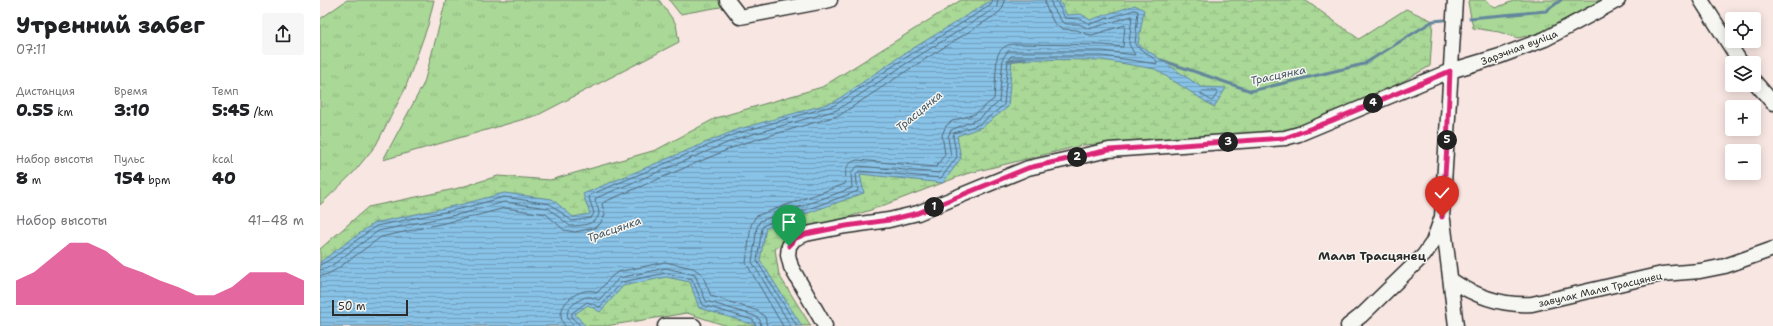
<!DOCTYPE html>
<html lang="ru">
<head>
<meta charset="utf-8">
<style>
  body { margin:0; font-family:"Shantell Sans",sans-serif; background:#f6f6f6; color:#202124; height:100vh; display:flex; flex-direction:column; font-size:15px; white-space:nowrap }
  * { box-sizing:border-box; margin:0 }
  p { font-size:13px; color:#757577 }
  .icon { flex:none; width:22px; height:22px; fill:none; stroke:currentColor; stroke-width:2; stroke-linecap:round; stroke-linejoin:round }
  .map { position:relative; flex:1; overflow:hidden }
  .side { display:flex; flex-direction:column; background:#fff; width:320px }
  .side>* { flex:none }
  .controls { position:absolute; left:1405px; top:12px; display:grid; gap:8px }
  .controls a { display:grid; place-items:center; width:36px; height:36px; border-radius:4px; background:#fff; box-shadow:0 2px 10px #0003; font-size:20px }
  .scale { position:absolute; left:12px; bottom:10px; width:76px; box-sizing:border-box; padding-left:4px; border:2px solid #2b2b2b; border-top:0; font-size:11px; line-height:14px; white-space:nowrap; color:#2b2b2b; -webkit-text-stroke:3px #f6f6f2; paint-order:stroke }
  .pin { position:absolute; display:grid; place-items:center; width:34px; height:34px; color:#fff; margin:-41px -17px; border-radius:50% 50% 50% 0; rotate:-45deg; box-shadow:0 0 4px #0007 }
  .pin .icon { rotate:45deg }
  .km { position:absolute; width:20px; height:20px; margin:-10px; border-radius:50%; background:#222; color:#fff; font-size:11px; line-height:20px; text-align:center }
  .round { display:grid; place-items:center; flex:none; width:42px; height:42px; border-radius:4px; background:#f6f6f6 }
  .head { display:flex; align-items:center; justify-content:space-between; height:68px; padding:0 16px }
  h1 { font-size:22px; font-weight:800; line-height:30px }
  .metrics { display:grid; grid-template-columns:repeat(3,1fr); gap:6px; height:68px; padding:4px 16px }
  .metrics div { display:grid; align-content:center }
  .metrics b { font-size:17px; font-weight:800 }
  .metrics small { font-size:11px; font-weight:400 }
  .metrics p { font-size:11px }
  .chart { height:112px; padding:8px 16px }
  .chart p { display:flex; justify-content:space-between }
  .chart svg { width:100%; height:72px; margin-top:4px; fill:#db2777; opacity:.7 }
  main { display:flex; flex:1; min-height:0 }
  .map>svg:first-child { display:block }
  .grass { fill:url(#grass-tufts); stroke:#6a8261 }
  .wetland { fill:url(#wetland-marsh); stroke:#6a8261 }
  .water { fill:url(#water-rules); stroke:#63869c }
  .lines { fill:none; stroke-linecap:round; stroke-linejoin:round }
  .shore { stroke:#506776; stroke-width:1 }
  .stream { stroke:#63869c; stroke-width:3 }
  .minor-casing { stroke:#2b2b2b; stroke-width:17 }
  .minor { stroke:#f6f6f2; stroke-width:14 }
  .route-casing { stroke:#fff; stroke-width:8 }
  .route { stroke:#db2777; stroke-width:5 }
  .labels { text-anchor:middle; stroke-width:3; stroke-linejoin:round; paint-order:stroke }
  .street-label { font-size:10px; fill:#2b2b2b; stroke:#f6f6f2 }
  .water-label { font-size:11px; font-style:italic; fill:#475863; stroke:#f6f6f2 }
  .quarter-label { font-size:12px; font-weight:bold; fill:#2b2b2b; stroke:#f6f6f2 }
</style>
</head>
<body>
<main>
<section class="side">
<div class="head"><div><h1>Утренний забег</h1><p>07:11</p></div><a class="round"><svg class="icon" aria-label="share" viewBox="0 0 24 24"><path d="M12 15V3M7 8l5-5 5 5M5 13v7h14v-7"/></svg></a></div>
<div class="metrics">
<div><p>Дистанция</p><b>0.55<small> km</small></b></div>
<div><p>Время</p><b>3:10</b></div>
<div><p>Темп</p><b>5:45<small> /km</small></b></div>
</div>
<div class="metrics">
<div><p>Набор высоты</p><b>8<small> m</small></b></div>
<div><p>Пульс</p><b>154<small> bpm</small></b></div>
<div><p>kcal</p><b>40</b></div>
</div>
<div class="chart"><p><span>Набор высоты</span>41–48 m</p>
<svg viewBox="0 0 160 44" preserveAspectRatio="none"><path d="M0 44V29L10 24L20 15L30 6L40 6L50 11L60 20L70 24L80 29L90 33L100 38L110 38L120 33L130 24L140 24L150 24L160 29V44z"/></svg>
</div>
</section>
<div class="map">
<svg width="1453" height="326" viewBox="0 0 1453 326">
  <defs>
    <pattern id="grass-tufts" width="24" height="20" patternUnits="userSpaceOnUse"><rect width="24" height="20" fill="#a9d897"/><path d="M3 7l-1-3M5 7V3M7 7l1-3M15 17l-1-3M17 17v-4M19 17l1-3" fill="none" stroke="#92ba82"/></pattern>
    <pattern id="wetland-marsh" width="20" height="14" patternUnits="userSpaceOnUse"><rect width="20" height="14" fill="#a9d897"/><path d="M1 5h8M5 5V1M11 12h8M15 12V8" fill="none" stroke="#92ba82"/></pattern>
    <pattern id="water-rules" width="6" height="5" patternUnits="userSpaceOnUse"><rect width="6" height="5" fill="#88c2e7"/><path d="M0 2.5h6" fill="none" stroke="#6f9ebb"/></pattern>
  </defs>
  <rect width="100%" height="100%" fill="#f8e6e2"/>
  <filter id="ink" filterUnits="userSpaceOnUse"><feTurbulence type="fractalNoise" baseFrequency=".025" numOctaves="2"/><feDisplacementMap in="SourceGraphic" scale="8" xChannelSelector="R" yChannelSelector="G"/><feConvolveMatrix kernelMatrix="1 2 1 2 8 2 1 2 1" color-interpolation-filters="sRGB"/></filter>
  <g filter="url(#ink)">
    <g class="grass">
      <polygon points="27,0 114,0 108,25 85,89 56,145 34,172 0,205 0,19"/>
      <polygon points="126,0 339,0 356,24 359,42 218,115 63,160 104,83"/>
      <polygon points="349,0 402,0 406,6 360,14"/>
      <polygon points="1149,0 1166,0 1175,8 1196,0 1284,0 1247,18 1233,30 1198,38 1179,32 1153,28 1148,2"/>
    </g>
    <polygon class="wetland" points="641,0 985,0 1039,39 1086,9 1113,21 1110,66 1062,93 998,122 963,131 763,145 646,174 551,210 480,232 455,249 459,275 491,326 407,326 367,313 286,326 0,326 0,249 48,207 135,189 178,176 230,180 336,150 396,118 502,87"/>
    <polygon class="water" points="672,0 739,0 747,15 761,14 770,20 815,5 824,10 818,44 881,87 906,88 894,107 835,69 783,60 692,59 688,107 662,127 637,136 641,158 623,183 540,174 544,193 446,228 440,260 482,326 438,326 379,308 370,282 346,277 303,286 280,312 268,305 255,314 265,326 0,326 0,262 54,223 143,204 184,193 232,199 253,217 270,214 263,194 416,130 514,102 579,57"/>
    <g class="lines">
      <g class="shore">
        <polygon points="883,91 896,91 897,94 892,101 881,94"/>
        <polyline points="0,265 11,259 56,226 144,208 184,197 230,204 252,221 271,218 274,213 269,198 270,195 418,133 515,105 582,60 671,5 673,0"/>
        <path d="M 0,270 L 5,269 L 14,264 L 58,231 L 145,213 L 184,202 L 228,208 L 250,226 C 259,226 278,225 279,213 C 279,209 276,204 275,200 L 276,198 L 419,138 L 517,110 L 584,65 L 674,9 L 677,6 L 678,0"/>
        <polyline points="0,276 8,274 17,269 61,237 147,218 185,208 226,214 244,230 255,232 274,228 280,224 285,215 282,204 284,202 421,144 520,115 588,70 677,14 683,8 684,0"/>
        <path d="M 245,326 C 233,311 250,294 265,291 C 270,290 274,291 278,292 L 292,276 L 298,272 L 345,262 L 373,268 L 382,274 L 391,296 L 438,311 L 445,317 L 447,326"/>
        <path d="M 254,326 C 245,317 245,310 255,303 C 259,301 263,297 267,297 C 271,296 275,299 279,300 L 299,278 L 346,268 L 375,275 L 386,301 L 435,316 L 440,320 L 441,326"/>
        <polyline points="261,326 252,318 252,313 267,302 280,307 302,282 346,273 372,279 383,305 433,320 436,326"/>
        <path d="M 463,326 L 426,263 L 431,225 L 436,216 L 525,184 C 527,173 522,165 537,160 L 616,167 L 625,154 L 622,135 L 626,126 L 632,121 L 655,114 L 674,99 L 677,57 C 680,49 685,45 693,44 L 783,45 L 803,47 L 805,25 L 772,35 L 766,34 L 757,30 L 743,29 L 734,23 L 726,7 L 725,0"/>
        <polyline points="471,326 432,262 437,227 440,221 532,188 531,172 538,166 619,173 631,156 628,137 631,130 658,119 679,102 683,58 688,51 783,51 815,55 809,44 812,16 769,29 759,24 747,24 742,22 732,6 731,0"/>
        <polyline points="477,326 437,261 442,228 444,225 538,191 536,175 539,171 621,178 637,157 633,137 634,133 660,124 684,105 688,60 691,56 783,56 837,64 837,61 815,45 818,11 814,10 770,24 760,19 745,18 736,0"/>
      </g>
      <g class="stream">
        <polyline points="1150,18 1226,11 1241,0"/>
        <polyline points="841,60 931,91 1044,64 1113,21 1124,20"/>
        <polyline points="688,61 705,59"/>
      </g>
      <g class="minor-casing">
        <g id="minor">
          <polyline points="407,0 420,17 510,0"/>
          <polyline points="1381,0 1421,63"/>
          <polyline points="1434,81 1453,103"/>
          <polyline points="1123,220 1136,326"/>
          <path d="M 1131,280 C 1155,296 1183,306 1212,304 L 1342,274 L 1380,271 L 1405,266 L 1453,249"/>
          <polyline points="345,326 374,326"/>
          <polyline points="505,326 471,267 468,255 469,246 474,239 486,234 526,226 569,220 598,213 708,168 789,150 965,138 979,134 1130,71 1180,56 1225,39 1298,0"/>
          <polyline points="1028,326 1042,315 1104,255 1113,242 1122,217 1135,0"/>
        </g>
      </g>
      <use href="#minor" class="minor"/>
    </g>
  </g>
  <g class="lines" filter="url(#ink)">
    <g class="route-casing">
      <polyline id="route" points="469,246 474,239 486,234 526,226 569,220 598,213 708,168 748,159 789,150 965,138 1011,121 1130,71 1127,146 1122,217"/>
    </g>
    <use href="#route" class="route"/>
  </g>
  <g class="labels">
    <g class="street-label">
      <text transform="translate(1199 47) rotate(-21)" y="4">Зарэчная вуліца</text>
      <text transform="translate(1280 289) rotate(-13)" y="4">завулак Малы Трасцянец</text>
    </g>
    <g class="water-label">
      <text transform="translate(958 75) rotate(-12)" y="4">Трасцянка</text>
      <text transform="translate(599 111) rotate(-40)" y="4">Трасцянка</text>
      <text transform="translate(294 229) rotate(-19)" y="4">Трасцянка</text>
    </g>
    <g class="quarter-label">
      <text x="1052" y="260">Малы Трасцянец</text>
    </g>
  </g>
</svg>
<div class="controls">
<a><svg class="icon" aria-label="locate" viewBox="0 0 24 24"><circle cx="12" cy="12" r="6"/><path d="M12 2v4M12 18v4M2 12h4M18 12h4"/></svg></a>
<a><svg class="icon" aria-label="layers" viewBox="0 0 24 24"><path d="M12 4l9 5-9 5-9-5zM3 14l9 5 9-5"/></svg></a>
<a>+</a>
<a>−</a>
</div>
<div class="scale">50 m</div>
<div class="pin" style="left:469px;top:246px;background:#1e9e55"><svg class="icon" aria-label="arrive" viewBox="0 0 24 24"><path d="M6 21V4h12l-3 4 3 4H6"/></svg></div>
<div class="pin" style="left:1122px;top:217px;background:#d93025"><svg class="icon" aria-label="check" viewBox="0 0 24 24"><path d="M5 12l5 5 9-10"/></svg></div>
<b class="km" style="left:614px;top:207px">1</b>
<b class="km" style="left:757px;top:157px">2</b>
<b class="km" style="left:908px;top:142px">3</b>
<b class="km" style="left:1053px;top:103px">4</b>
<b class="km" style="left:1127px;top:140px">5</b>
</div>
</main>
</body>
</html>
